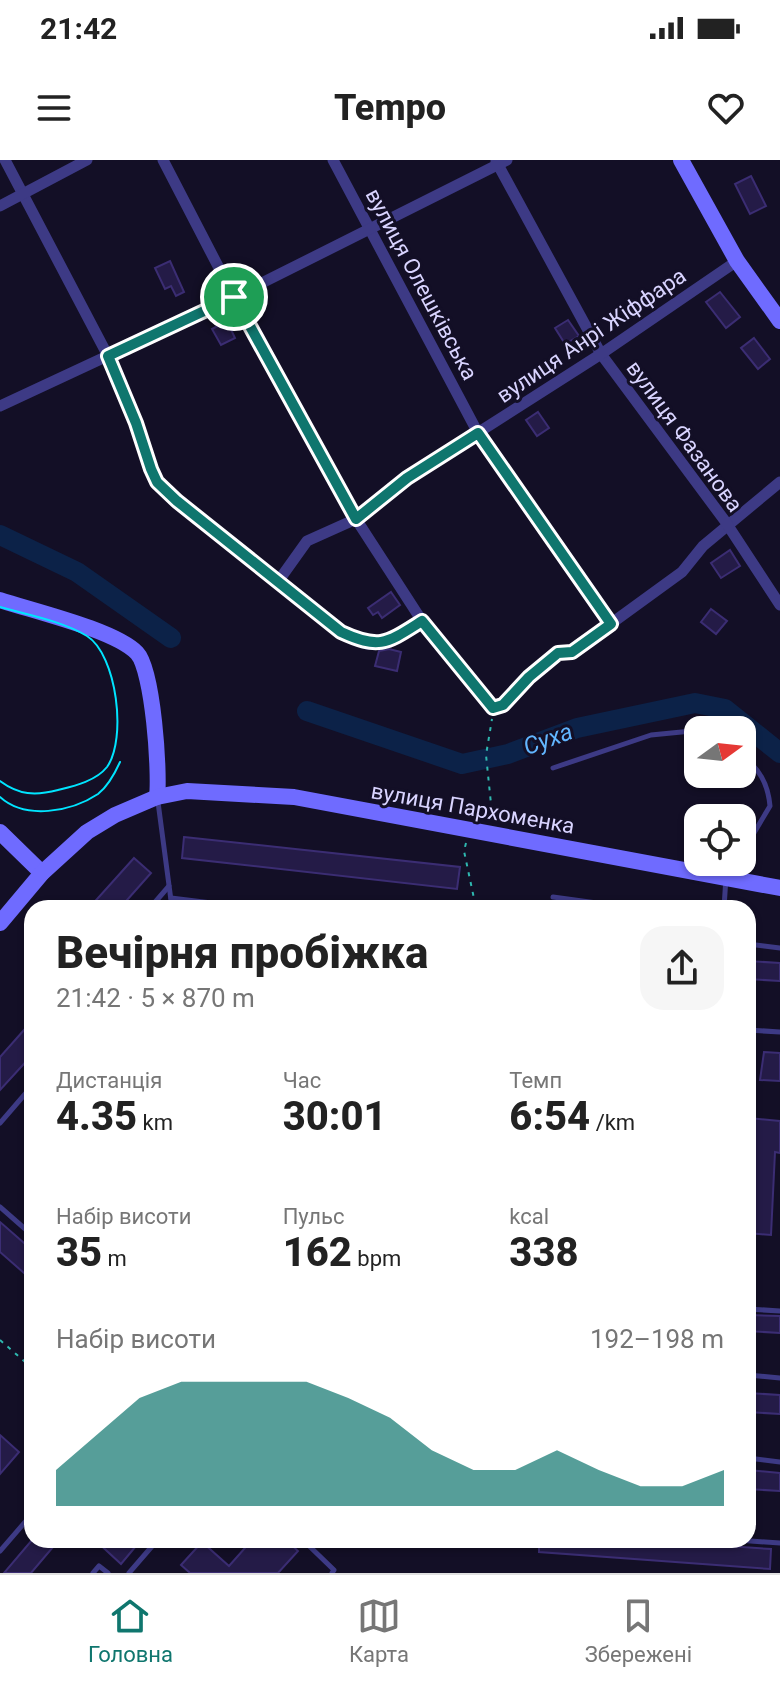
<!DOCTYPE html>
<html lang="uk">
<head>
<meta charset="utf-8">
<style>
  body { margin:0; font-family:Roboto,sans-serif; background:#f6f6f6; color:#222; height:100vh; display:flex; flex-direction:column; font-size:30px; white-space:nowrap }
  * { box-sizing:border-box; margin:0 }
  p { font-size:26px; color:#767676 }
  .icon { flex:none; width:44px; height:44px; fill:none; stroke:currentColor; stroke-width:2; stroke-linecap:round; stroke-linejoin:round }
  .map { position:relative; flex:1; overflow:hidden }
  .sheet { position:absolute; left:24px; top:740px; width:732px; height:648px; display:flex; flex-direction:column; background:#fff; border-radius:24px; box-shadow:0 2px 6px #0004 }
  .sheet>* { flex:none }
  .needle { width:52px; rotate:75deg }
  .tools { position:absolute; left:684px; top:556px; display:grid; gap:16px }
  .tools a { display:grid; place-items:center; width:72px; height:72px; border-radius:16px; background:#fff; box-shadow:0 2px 6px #0004; font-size:40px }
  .pin { position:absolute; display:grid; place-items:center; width:68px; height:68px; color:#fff; margin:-34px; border:4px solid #fff; border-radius:50%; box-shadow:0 2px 8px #0007 }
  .round { display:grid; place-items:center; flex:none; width:84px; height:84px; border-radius:24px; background:#f6f6f6 }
  .headline { display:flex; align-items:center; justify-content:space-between; height:136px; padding:0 32px }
  h1 { font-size:44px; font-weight:800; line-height:60px }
  .stats { display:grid; grid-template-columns:repeat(3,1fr); gap:12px; height:136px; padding:8px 32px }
  .stats div { display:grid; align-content:center }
  .stats b { font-size:40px; font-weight:800 }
  .stats small { font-size:22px; font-weight:400 }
  .stats p { font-size:22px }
  .chart { height:224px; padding:16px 32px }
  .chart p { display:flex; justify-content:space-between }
  .chart svg { width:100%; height:144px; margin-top:8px; fill:#0f766e; opacity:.7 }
  .status { display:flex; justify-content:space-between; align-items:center; height:56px; padding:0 40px; background:#fff; direction:ltr }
  .status svg { height:22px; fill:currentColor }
  header { display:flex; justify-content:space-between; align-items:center; height:104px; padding:0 32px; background:#fff; font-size:36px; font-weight:800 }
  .dock { display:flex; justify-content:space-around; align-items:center; height:112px; border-top:2px solid #e0e0e0; background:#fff; font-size:22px; color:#767676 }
  .dock a { display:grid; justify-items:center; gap:4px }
  .dock .on { color:#0f766e }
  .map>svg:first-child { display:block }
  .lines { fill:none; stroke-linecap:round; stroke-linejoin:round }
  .river { stroke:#0c2248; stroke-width:20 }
  .building { fill:#241b47; stroke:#3b2d73; stroke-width:2 }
  .path { stroke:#2fb8b0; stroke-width:2; stroke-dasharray:4 6; stroke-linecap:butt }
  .lane { stroke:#3d3a85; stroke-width:5 }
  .street { stroke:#3d3a85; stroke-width:11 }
  .secondary { stroke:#6f6bff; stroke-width:16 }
  .tram { stroke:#00e5ff; stroke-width:2 }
  .route-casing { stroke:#fff; stroke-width:16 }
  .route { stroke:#0f766e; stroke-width:10 }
  .labels { text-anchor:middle; stroke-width:6; stroke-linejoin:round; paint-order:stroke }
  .street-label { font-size:22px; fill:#d9d4ff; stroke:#130f26 }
  .water-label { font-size:24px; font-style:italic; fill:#62b6ff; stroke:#130f26 }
</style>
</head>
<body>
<div class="status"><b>21:42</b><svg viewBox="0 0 49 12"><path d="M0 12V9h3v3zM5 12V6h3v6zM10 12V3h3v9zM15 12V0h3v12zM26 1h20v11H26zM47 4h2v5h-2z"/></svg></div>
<header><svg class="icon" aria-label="menu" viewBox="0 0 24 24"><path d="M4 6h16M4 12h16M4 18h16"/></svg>Tempo<svg class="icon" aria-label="heart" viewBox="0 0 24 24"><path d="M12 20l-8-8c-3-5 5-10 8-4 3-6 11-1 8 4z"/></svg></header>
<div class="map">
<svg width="780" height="1413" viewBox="0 0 780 1413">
  <rect width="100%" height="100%" fill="#130f26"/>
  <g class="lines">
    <g class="river">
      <polyline points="0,375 77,412 171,478"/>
      <polyline points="307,551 462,604 508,594 577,568 695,543 725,549 780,593"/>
    </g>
  </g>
  <g class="building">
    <polygon points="751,16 766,46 750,54 735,24"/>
    <polygon points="170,101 184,132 176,136 171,126 165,129 155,108"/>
    <polygon points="720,132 740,157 726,168 706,142"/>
    <polygon points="568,160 579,176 565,184 555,168"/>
    <polygon points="227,161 235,178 221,185 212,169"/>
    <polygon points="754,178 770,199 758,209 741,188"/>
    <polygon points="538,252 549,268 537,276 526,260"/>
    <polygon points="730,390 740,406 721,418 711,403"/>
    <polygon points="391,432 400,445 382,458 378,452 373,455 368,448"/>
    <polygon points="711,449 727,461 716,474 701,462"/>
    <polygon points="389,489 401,492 397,511 375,506 379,491"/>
    <polygon points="184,677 460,707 457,729 182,698"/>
    <polygon points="134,698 151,713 120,748 89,748"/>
    <polygon points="748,801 780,803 780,821 748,819"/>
    <polygon points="32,861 32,895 0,930 0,897"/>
    <polygon points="764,892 780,893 780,921 760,920"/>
    <polygon points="748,958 780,961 780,993 775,992 771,1075 748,1073"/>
    <polygon points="0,1062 32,1090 32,1120 0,1092"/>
    <polygon points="748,1155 780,1156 780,1173 748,1171"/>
    <polygon points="748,1233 780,1235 780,1254 748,1252"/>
    <polygon points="0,1275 19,1292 0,1314"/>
    <polygon points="748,1310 780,1313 780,1331 748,1329"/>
    <polygon points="32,1380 59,1380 31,1413 4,1413"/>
    <polygon points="95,1380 130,1380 136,1386 121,1404"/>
    <polygon points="252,1380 286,1380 298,1391 278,1413 190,1413 181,1405 202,1382 229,1406"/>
    <polygon points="539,1380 640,1380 771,1389 770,1409 539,1392"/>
  </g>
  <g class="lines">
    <g class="path">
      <polyline points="481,657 491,644 486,595 492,559"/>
      <polyline points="466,683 464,691 476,748"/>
      <polyline points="0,1180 32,1208"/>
    </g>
    <g class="lane">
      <path d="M 742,595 C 759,609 768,623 770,646 L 742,693"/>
      <polyline points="553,608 651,575 702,570"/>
      <polyline points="158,642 172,748"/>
      <polyline points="553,737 633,748"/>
      <polyline points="171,738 252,748"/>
      <polyline points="150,748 169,726"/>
      <polyline points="724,748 726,717 736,702"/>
      <polyline points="748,784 780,788"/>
      <polyline points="748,870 780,872"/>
      <polyline points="0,963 32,926"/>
      <polyline points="0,1047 32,1075"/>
      <polyline points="748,1149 780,1151"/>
      <polyline points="748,1215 780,1218"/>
      <polyline points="748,1298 780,1302"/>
      <polyline points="303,1380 334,1410 332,1413"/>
      <polyline points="737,1380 780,1383"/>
      <polyline points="0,1391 32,1354"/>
      <polyline points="93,1413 99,1406 108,1413"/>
      <polyline points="129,1413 154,1384 150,1380"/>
    </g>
    <g class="street">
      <polyline points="5,0 108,196 157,322 224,381 341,472 367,484 384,482 422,461"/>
      <path d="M 163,0 L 234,137 L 356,359 L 422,461 L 493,548 C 524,539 536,494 572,492 L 682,412 L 703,386 L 780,322"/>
      <polyline points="333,0 478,273 611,464"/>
      <polyline points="496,1 601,194 725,361 780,445"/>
      <polyline points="0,46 87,0"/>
      <polyline points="0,246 234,137 507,0"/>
      <polyline points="277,423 307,381 356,359 407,318 601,194 737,101"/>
    </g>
    <g class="secondary">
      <polyline points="681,0 737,101 780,161"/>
      <path d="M 0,440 C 33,451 115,470 137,493 C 153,510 160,612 157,637"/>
      <polyline points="0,672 42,713"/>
      <polyline points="0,763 42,713 87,672 115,655 157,637 187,631 294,637 780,728"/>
    </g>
    <g class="tram">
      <path d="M 0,447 C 28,455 62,461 87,476 C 117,495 127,579 107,607 C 96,621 74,626 58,630 C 35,636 19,635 0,621"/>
      <path d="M 0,637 C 25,660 71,652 98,634 C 107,627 115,613 120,602"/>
    </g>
  </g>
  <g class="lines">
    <g class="route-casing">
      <path id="route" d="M 234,137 L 356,359 L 407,318 L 478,273 L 611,464 L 572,492 L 558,493 L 529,517 L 503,545 L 493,548 L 422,461 C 387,483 380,490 341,472 L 177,341 L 157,322 L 151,309 L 136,263 L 108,196 Z"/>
    </g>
    <use href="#route" class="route"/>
  </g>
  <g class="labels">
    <g class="street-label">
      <text transform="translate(422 124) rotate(62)" y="8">вулиця Олешківська</text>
      <text transform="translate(591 175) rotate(-34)" y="8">вулиця Анрі Жіффара</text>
      <text transform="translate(685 276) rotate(54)" y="8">вулиця Фазанова</text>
      <text transform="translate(473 648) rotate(10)" y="8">вулиця Пархоменка</text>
    </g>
    <g class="water-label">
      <text transform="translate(548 579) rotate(-20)" y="8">Суха</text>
    </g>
  </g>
</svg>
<div class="tools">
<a><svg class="needle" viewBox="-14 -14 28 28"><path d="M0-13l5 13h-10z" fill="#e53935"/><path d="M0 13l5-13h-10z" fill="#767676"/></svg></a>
<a><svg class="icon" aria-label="locate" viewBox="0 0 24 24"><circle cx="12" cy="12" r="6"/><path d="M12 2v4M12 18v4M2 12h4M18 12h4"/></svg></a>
</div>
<div class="pin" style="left:234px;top:137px;background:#1e9e55"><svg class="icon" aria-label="arrive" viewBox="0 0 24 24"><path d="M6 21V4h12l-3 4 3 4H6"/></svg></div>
<section class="sheet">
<div class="headline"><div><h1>Вечірня пробіжка</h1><p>21:42 · 5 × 870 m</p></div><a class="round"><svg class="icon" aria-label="share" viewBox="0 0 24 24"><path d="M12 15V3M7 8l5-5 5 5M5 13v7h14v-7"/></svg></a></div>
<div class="stats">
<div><p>Дистанція</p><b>4.35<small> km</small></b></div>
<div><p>Час</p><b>30:01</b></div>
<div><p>Темп</p><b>6:54<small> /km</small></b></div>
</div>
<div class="stats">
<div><p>Набір висоти</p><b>35<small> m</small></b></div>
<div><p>Пульс</p><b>162<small> bpm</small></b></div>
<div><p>kcal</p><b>338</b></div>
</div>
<div class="chart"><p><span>Набір висоти</span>192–198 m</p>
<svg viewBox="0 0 160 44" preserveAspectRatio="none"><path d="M0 44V33L10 22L20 11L30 6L40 6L50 6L60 6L70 11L80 17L90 27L100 33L110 33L120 27L130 33L140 38L150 38L160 33V44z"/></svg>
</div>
</section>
</div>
<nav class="dock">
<a class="on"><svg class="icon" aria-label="home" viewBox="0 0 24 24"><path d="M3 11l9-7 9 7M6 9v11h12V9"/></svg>Головна</a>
<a><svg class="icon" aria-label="map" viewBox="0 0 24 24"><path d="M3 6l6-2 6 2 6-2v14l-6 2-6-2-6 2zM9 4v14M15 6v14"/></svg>Карта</a>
<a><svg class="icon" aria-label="saved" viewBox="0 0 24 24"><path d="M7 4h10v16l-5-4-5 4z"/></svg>Збережені</a>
</nav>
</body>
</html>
